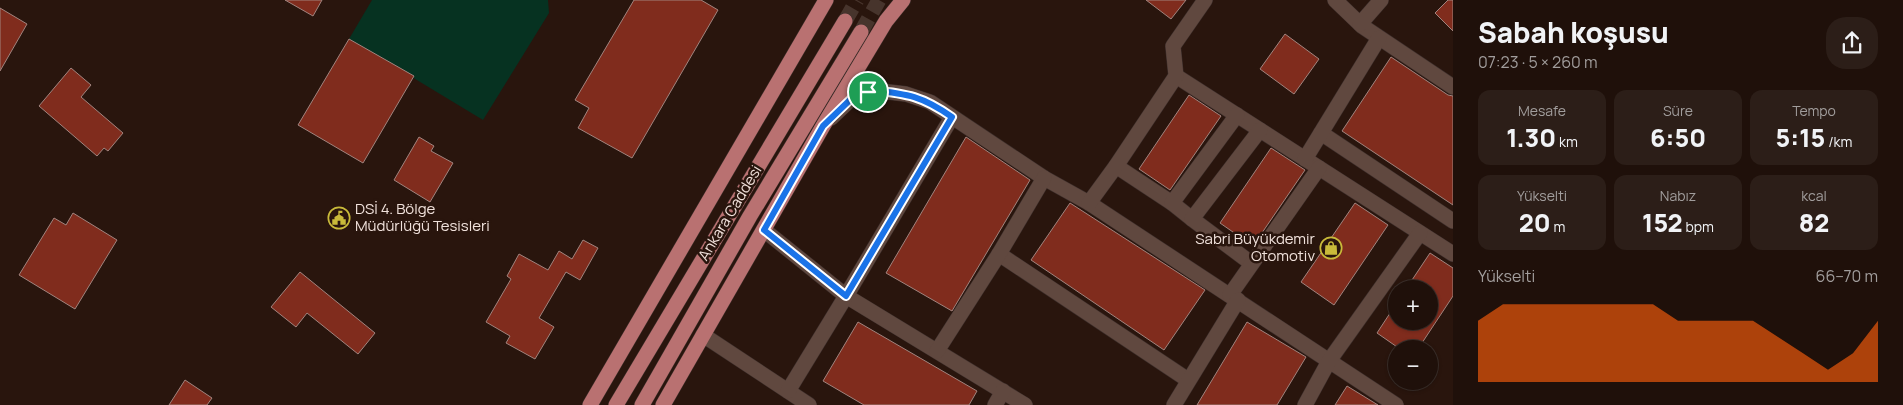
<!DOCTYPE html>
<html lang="tr">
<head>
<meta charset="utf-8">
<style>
  body { margin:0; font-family:Manrope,sans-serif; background:#2c1e18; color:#f1f3f6; height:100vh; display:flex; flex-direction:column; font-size:19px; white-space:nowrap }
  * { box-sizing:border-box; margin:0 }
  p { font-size:16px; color:#a19d9c }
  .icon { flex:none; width:28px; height:28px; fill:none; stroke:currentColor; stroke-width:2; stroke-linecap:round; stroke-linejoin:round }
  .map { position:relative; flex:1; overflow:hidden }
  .panel { display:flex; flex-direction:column; background:#1f100a; width:450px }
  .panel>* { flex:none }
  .buttons { position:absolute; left:1388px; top:280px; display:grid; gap:10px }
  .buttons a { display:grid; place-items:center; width:50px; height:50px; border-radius:50%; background:#1f100a; box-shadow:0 1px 4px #0004,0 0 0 1px #3c302b; font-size:25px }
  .pin { position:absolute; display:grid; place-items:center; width:42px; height:42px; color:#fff; margin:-21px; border:2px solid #fff; border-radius:50%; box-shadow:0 1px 5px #0007 }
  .round { display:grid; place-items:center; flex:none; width:52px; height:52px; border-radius:20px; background:#2c1e18 }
  .headline { display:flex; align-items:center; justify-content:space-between; height:85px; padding:0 25px }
  h1 { font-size:28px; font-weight:800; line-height:38px }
  .stats { display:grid; grid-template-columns:repeat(3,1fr); gap:8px; height:85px; padding:5px 25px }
  .stats div { display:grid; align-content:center; border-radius:12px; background:#2c1e18; text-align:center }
  .stats b { font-size:25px; font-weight:800 }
  .stats small { font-size:14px; font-weight:400 }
  .stats p { font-size:14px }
  .chart { height:140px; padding:10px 25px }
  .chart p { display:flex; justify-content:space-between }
  .chart svg { width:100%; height:90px; margin-top:5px; fill:#ea580c; opacity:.7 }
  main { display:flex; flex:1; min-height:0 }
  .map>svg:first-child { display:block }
  .green { fill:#063221 }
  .building { fill:#802c1d; stroke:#a1847e }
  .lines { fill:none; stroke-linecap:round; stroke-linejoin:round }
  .major-tunnel { stroke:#47342c; stroke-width:15; stroke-dasharray:15 8; stroke-linecap:butt }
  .minor-casing { stroke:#3d2f2c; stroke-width:16 }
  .major-casing { stroke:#3d2f2c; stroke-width:16 }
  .minor { stroke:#60483f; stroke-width:15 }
  .major { stroke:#b97171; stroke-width:15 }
  .route-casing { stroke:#fff; stroke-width:10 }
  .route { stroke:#1a73e8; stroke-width:6 }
  .labels { text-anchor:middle; stroke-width:5; stroke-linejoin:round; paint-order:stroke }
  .poi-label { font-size:15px; fill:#f0e1db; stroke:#29150d; text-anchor:start }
  .street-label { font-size:15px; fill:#f0e1db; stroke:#29150d }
</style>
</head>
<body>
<main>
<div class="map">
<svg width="1453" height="405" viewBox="0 0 1453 405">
  <rect width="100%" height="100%" fill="#29150d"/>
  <polygon class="green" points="372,0 548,0 549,13 483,120 349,39"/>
  <g class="building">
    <polygon points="285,0 322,0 313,16"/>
    <polygon points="634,0 701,0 718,10 632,158 578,128 589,108 575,100"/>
    <polygon points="1146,0 1186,0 1171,19"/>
    <polygon points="1448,0 1453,0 1453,31 1435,13"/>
    <polygon points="0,8 27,24 0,71"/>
    <polygon points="1285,34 1319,59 1294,94 1260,69"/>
    <polygon points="349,39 414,76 363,163 298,125"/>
    <polygon points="1391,57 1448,95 1453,96 1453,205 1342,131"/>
    <polygon points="71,68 91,85 81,97 123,133 108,151 104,148 97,156 39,106"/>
    <polygon points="1189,95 1221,116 1170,190 1139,169"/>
    <polygon points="419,137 434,146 431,151 453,163 430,202 394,180"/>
    <polygon points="966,137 1030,180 952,311 886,273"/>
    <polygon points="1271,148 1305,170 1253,246 1220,223"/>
    <polygon points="1070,203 1205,290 1164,350 1031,260"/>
    <polygon points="1355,203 1388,225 1334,305 1301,282"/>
    <polygon points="73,213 117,240 75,309 19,275 54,218 66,225"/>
    <polygon points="583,240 598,248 580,280 566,272 539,318 554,327 535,359 506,343 510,336 486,322 511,279 507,276 519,254 548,270 559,251 572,259"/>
    <polygon points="1430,253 1453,268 1453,296 1418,349 1400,349 1377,333 1396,304 1396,321 1429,321 1429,289 1406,289"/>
    <polygon points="300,272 375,333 358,354 307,313 296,327 271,307"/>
    <polygon points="858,322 977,391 969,405 864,405 823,381"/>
    <polygon points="1247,322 1306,357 1277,405 1197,405"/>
    <polygon points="185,380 212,398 207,405 169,405"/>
    <polygon points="1347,386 1378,405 1335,405"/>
  </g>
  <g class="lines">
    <g class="major-tunnel">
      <polyline points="845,21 857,0"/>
      <polyline points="861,32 879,0"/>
    </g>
    <g class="minor-casing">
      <g id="minor">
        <polyline points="1335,0 1362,26 1453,87"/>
        <polyline points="1360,24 1381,0"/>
        <polyline points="1176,76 1453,254"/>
        <polyline points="831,118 852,98 872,90 906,94 930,102 1044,178 1089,203 1396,405"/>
        <polyline points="1321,133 1453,221"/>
        <polyline points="1305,159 1379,38"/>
        <polyline points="1116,166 1172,203"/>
        <polyline points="1089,203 1116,166 1176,76 1173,46 1205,0"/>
        <polyline points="1192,219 1172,203 1237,115"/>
        <polyline points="764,230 846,296 1025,405"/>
        <polyline points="999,254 1188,380"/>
        <polyline points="1251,263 1192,219 1260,130"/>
        <polyline points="1230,295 1319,168"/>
        <polyline points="703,335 809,405"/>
        <polyline points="937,351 999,254 1044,178"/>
        <polyline points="788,391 846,296 952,117"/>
        <polyline points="995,405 1003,391"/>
        <polyline points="1174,405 1238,300"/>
        <polyline points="1305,405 1329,361 1420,233"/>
      </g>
    </g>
    <g class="major-casing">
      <g id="major">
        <polyline points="590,405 826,0"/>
        <polyline points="616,405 845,21"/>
        <polyline points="642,405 750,216 861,32"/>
        <polyline points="663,405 823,126 886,21 903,0"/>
      </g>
    </g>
    <use href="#minor" class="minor"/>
    <use href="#major" class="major"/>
  </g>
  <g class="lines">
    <g class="route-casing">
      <path id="route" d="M 872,90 C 908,94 922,96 952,117 L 846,296 L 764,230 L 823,126 L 852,98 Z"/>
    </g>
    <use href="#route" class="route"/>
  </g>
  <defs>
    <g id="civic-ring" transform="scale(1.125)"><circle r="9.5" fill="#29150d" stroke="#c9ba3a" stroke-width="1.5"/><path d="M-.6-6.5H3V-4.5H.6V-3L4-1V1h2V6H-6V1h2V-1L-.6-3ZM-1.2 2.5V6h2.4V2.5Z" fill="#c9ba3a"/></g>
    <g id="shop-ring" transform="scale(1.125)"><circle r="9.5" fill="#29150d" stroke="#c9ba3a" stroke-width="1.5"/><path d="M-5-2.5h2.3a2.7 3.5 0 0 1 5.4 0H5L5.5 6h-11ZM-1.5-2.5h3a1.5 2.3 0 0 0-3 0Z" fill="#c9ba3a"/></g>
  </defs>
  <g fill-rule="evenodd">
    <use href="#civic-ring" x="339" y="218"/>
    <use href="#shop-ring" x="1331" y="248"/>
  </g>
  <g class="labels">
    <g class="poi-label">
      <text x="355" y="214">DSİ 4. Bölge<tspan x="355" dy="17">Müdürlüğü Tesisleri</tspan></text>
      <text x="1315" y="244" text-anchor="end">Sabri Büyükdemir<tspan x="1315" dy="17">Otomotiv</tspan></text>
    </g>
    <g class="street-label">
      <text transform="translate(730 213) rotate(-59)" y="5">Ankara Caddesi</text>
    </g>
  </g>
</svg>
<div class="buttons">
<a>+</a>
<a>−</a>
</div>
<div class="pin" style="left:868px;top:92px;background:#1e9e55"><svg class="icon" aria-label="arrive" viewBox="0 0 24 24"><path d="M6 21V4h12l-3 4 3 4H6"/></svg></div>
</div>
<section class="panel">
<div class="headline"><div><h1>Sabah koşusu</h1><p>07:23 · 5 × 260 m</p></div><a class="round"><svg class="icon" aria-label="share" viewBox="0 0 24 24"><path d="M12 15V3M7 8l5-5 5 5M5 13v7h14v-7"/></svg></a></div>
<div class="stats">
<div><p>Mesafe</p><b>1.30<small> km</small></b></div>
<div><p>Süre</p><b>6:50</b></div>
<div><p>Tempo</p><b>5:15<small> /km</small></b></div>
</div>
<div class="stats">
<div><p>Yükselti</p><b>20<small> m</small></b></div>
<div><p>Nabız</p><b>152<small> bpm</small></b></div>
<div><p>kcal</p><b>82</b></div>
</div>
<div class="chart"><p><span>Yükselti</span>66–70 m</p>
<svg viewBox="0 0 160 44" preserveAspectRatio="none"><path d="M0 44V14L10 6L20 6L30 6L40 6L50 6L60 6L70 6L80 14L90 14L100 14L110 14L120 22L130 30L140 38L150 30L160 14V44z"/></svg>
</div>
</section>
</main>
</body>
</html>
